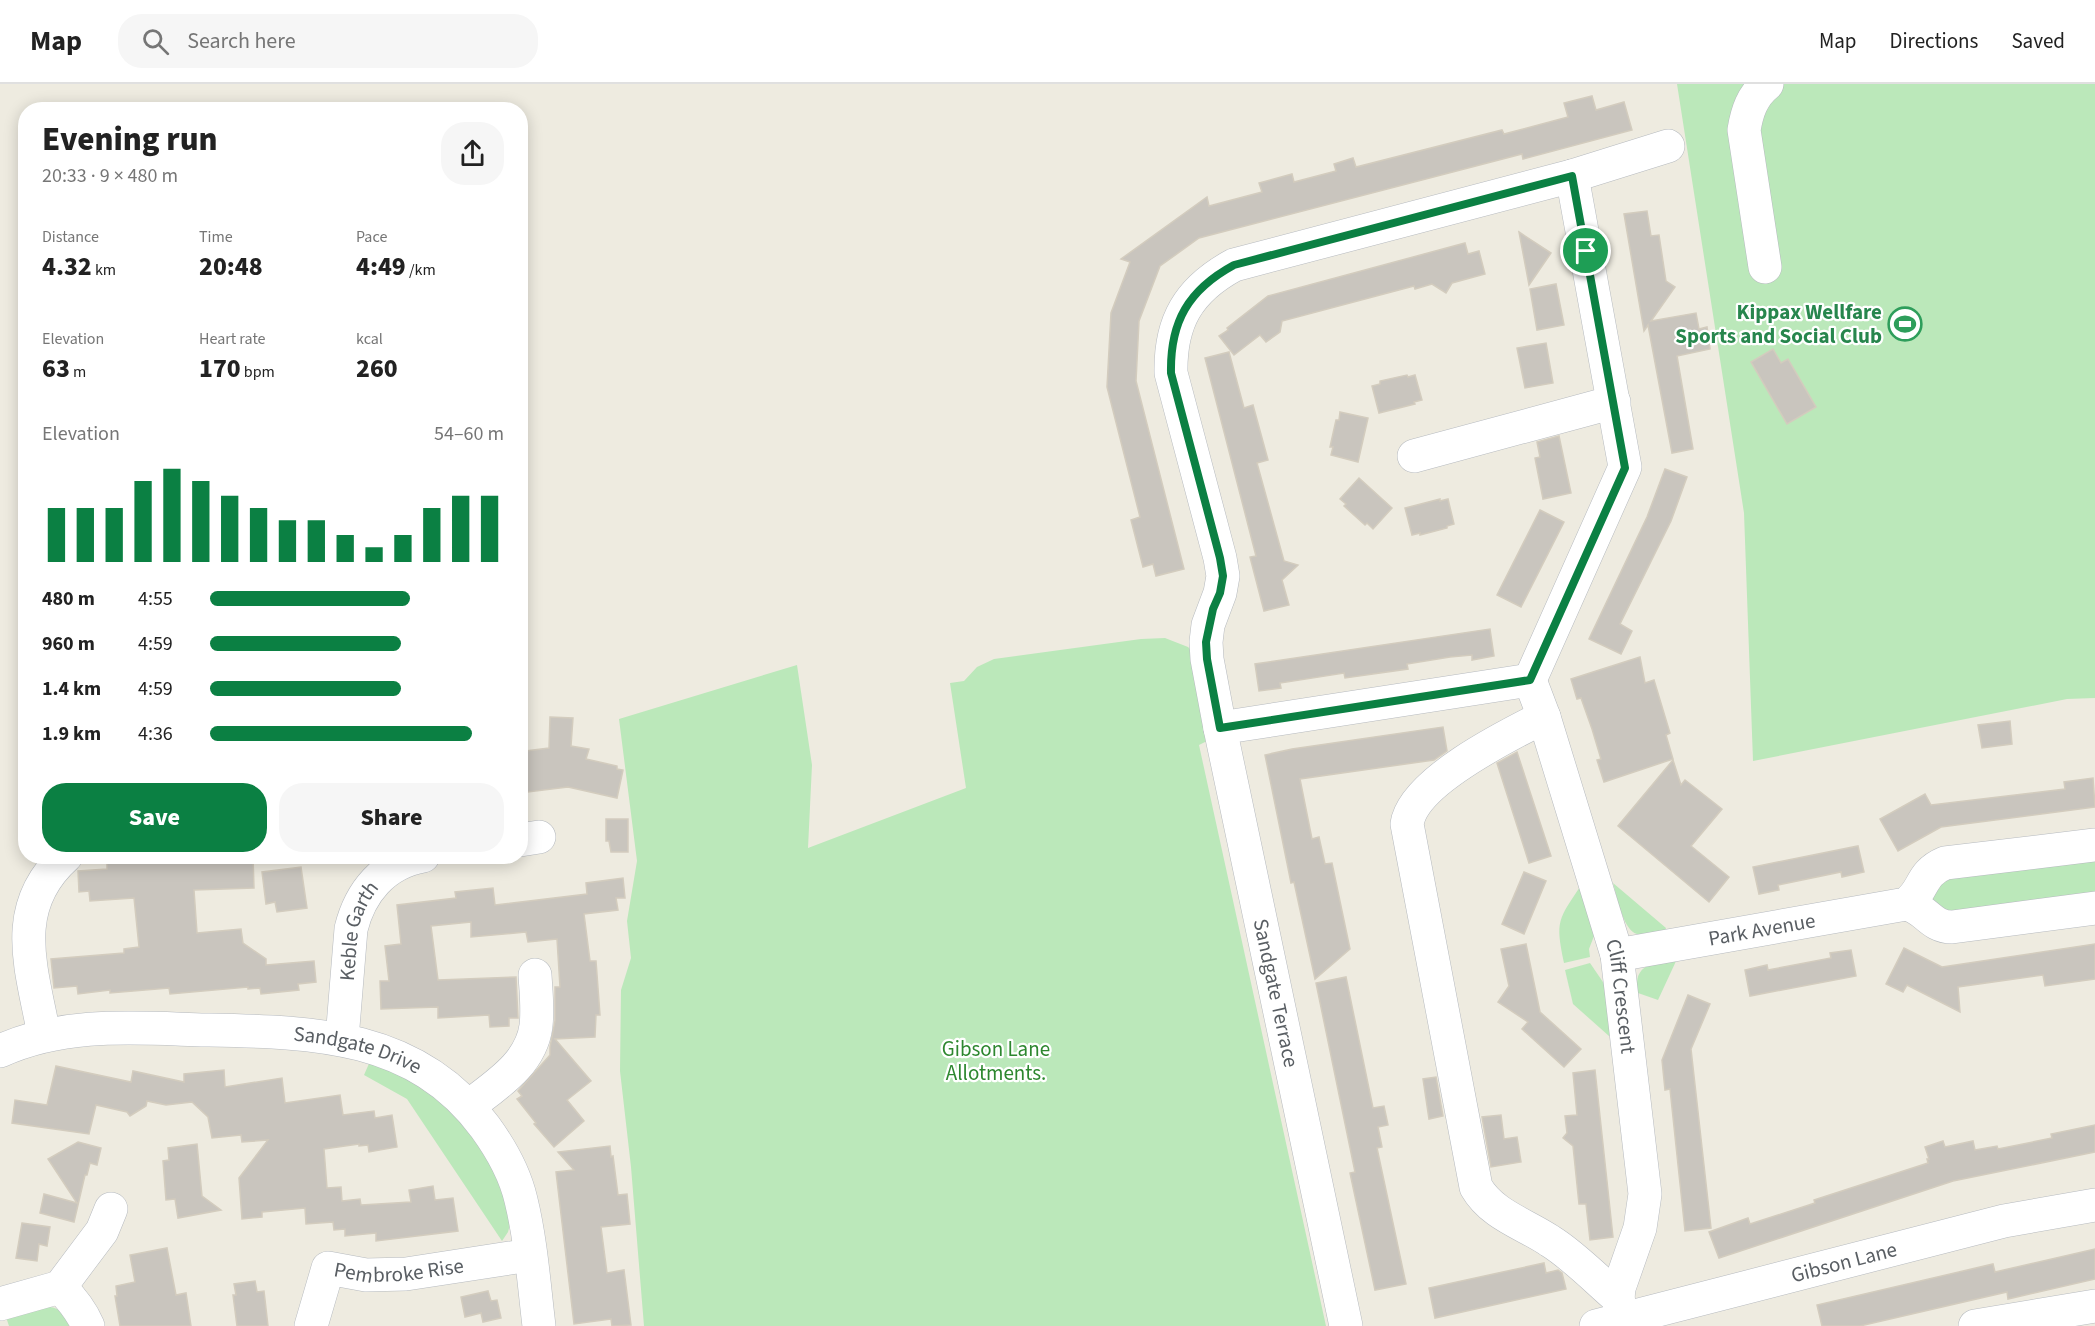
<!DOCTYPE html>
<html lang="en">
<head>
<meta charset="utf-8">
<style>
  body { margin:0; font-family:"Source Sans 3",sans-serif; background:#f6f6f6; color:#222; height:100vh; display:flex; flex-direction:column; font-size:22px; white-space:nowrap }
  * { box-sizing:border-box; margin:0 }
  p { font-size:20px; color:#767676 }
  .icon { flex:none; width:33px; height:33px; fill:none; stroke:currentColor; stroke-width:2; stroke-linecap:round; stroke-linejoin:round }
  .map { position:relative; flex:1; overflow:hidden }
  .side { position:absolute; left:18px; top:18px; width:510px; height:762px; display:flex; flex-direction:column; background:#fff; border-radius:24px; box-shadow:0 3px 15px #0003 }
  .side>* { flex:none }
  .pin { position:absolute; display:grid; place-items:center; width:51px; height:51px; color:#fff; margin:-26px; border:3px solid #fff; border-radius:50%; box-shadow:0 2px 6px #0007 }
  .round { display:grid; place-items:center; flex:none; width:63px; height:63px; border-radius:24px; background:#f6f6f6 }
  .headline { display:flex; align-items:center; justify-content:space-between; height:102px; padding:0 24px }
  h1 { font-size:33px; font-weight:800; line-height:45px }
  .figures { display:grid; grid-template-columns:repeat(3,1fr); gap:9px; height:102px; padding:6px 24px }
  .figures div { display:grid; align-content:center }
  .figures b { font-size:26px; font-weight:800 }
  .figures small { font-size:16px; font-weight:400 }
  .figures p { font-size:16px }
  .chart { height:168px; padding:12px 24px }
  .chart p { display:flex; justify-content:space-between }
  .chart svg { width:100%; height:108px; margin-top:6px; stroke:#0b8043; stroke-width:6 }
  .cta { display:flex; gap:12px; margin-top:auto; padding:12px 24px }
  .cta a { flex:1; height:69px; border-radius:24px; background:#0b8043; color:#fff; font-size:24px; font-weight:800; line-height:69px; text-align:center }
  .cta a+a { background:#f6f6f6; color:#222 }
  ul { padding:0 24px; list-style:none; font-size:20px }
  li { display:grid; grid-template-columns:96px 72px 1fr; align-items:center; height:45px }
  li i { height:15px; border-radius:8px; background:#0b8043 }
  header { display:flex; align-items:center; gap:36px; box-sizing:border-box; height:84px; padding:0 30px; background:#fff; border-bottom:2px solid #e0e0e0 }
  header strong { font-size:28px }
  nav { display:flex; gap:33px; margin-inline-start:auto; font-size:21px }
  .search { width:420px; height:54px; background:#f6f6f6; display:flex; align-items:center; gap:15px; box-sizing:border-box; padding:0 21px; border-radius:24px; color:#767676; font-size:22px }
  .map>svg:first-child { display:block }
  .green { fill:#bbe8ba }
  .building { fill:#c9c5be; stroke:#d3ccbe; stroke-width:1.5 }
  .lines { fill:none; stroke-linecap:round; stroke-linejoin:round }
  .minor-casing { stroke:#b6babf; stroke-width:34 }
  .minor { stroke:#fff; stroke-width:33 }
  .route-casing { stroke:#fff; stroke-width:12 }
  .route { stroke:#0b8043; stroke-width:8 }
  .labels { text-anchor:middle; stroke-width:4.5; stroke-linejoin:round; paint-order:stroke }
  .leisure-label { font-size:21px; font-weight:bold; fill:#27864d; stroke:#fff; text-anchor:end }
  .street-label { font-size:21px; fill:#595e63; stroke:#fff }
  .park-label { font-size:21px; fill:#2d872f; stroke:#fff }
</style>
</head>
<body>
<header>
<strong>Map</strong>
<div class="search"><svg class="icon" aria-label="search" viewBox="0 0 24 24"><circle cx="10" cy="10" r="6"/><path d="M15 15l6 6"/></svg>Search here</div>
<nav><a>Map</a><a>Directions</a><a>Saved</a></nav>
</header>
<div class="map">
<svg width="2095" height="1242" viewBox="0 0 2095 1242">
  <rect width="100%" height="100%" fill="#eeebe0"/>
  <g class="green">
    <polygon points="1677,0 2095,0 2095,614 2067,615 1753,677 1744,429"/>
    <polygon points="1165,554 1188,563 1195,570 1209,656 1199,661 1326,1242 644,1242 631,1083 620,987 621,906 631,874 627,837 637,777 619,635 797,581 812,681 808,764 966,704 950,599 964,597 977,583 994,575 1141,555"/>
    <polygon points="2095,772 2095,815 1953,833 1931,819 1939,794"/>
    <path d="M 1613,799 L 1666,844 L 1665,847 C 1657,848 1645,853 1637,850 C 1623,846 1617,813 1613,799 Z"/>
    <path d="M 1582,800 L 1594,852 L 1589,865 L 1590,873 L 1564,879 C 1555,836 1558,836 1582,800 Z"/>
    <path d="M 1677,875 L 1658,916 L 1638,909 C 1632,879 1655,879 1677,875 Z"/>
    <polygon points="1590,879 1605,901 1613,952 1609,952 1573,920 1565,886"/>
    <polygon points="371,975 414,996 453,1026 492,1078 511,1137 508,1148 502,1157 407,1015 364,991"/>
    <path d="M 43,1222 C 60,1223 66,1230 77,1242 L 9,1242 L 6,1233 Z"/>
  </g>
  <g class="building">
    <polygon points="1592,12 1596,26 1624,18 1632,46 1523,75 1522,70 1199,154 1160,182 1139,237 1136,297 1184,485 1156,492 1153,480 1143,483 1131,436 1140,433 1107,303 1111,229 1130,178 1121,175 1207,113 1209,122 1262,108 1259,99 1292,90 1294,98 1336,87 1334,80 1353,74 1356,83 1502,46 1504,50 1568,33 1564,19"/>
    <polygon points="1647,127 1651,152 1659,151 1666,197 1675,203 1651,237 1696,229 1699,245 1707,243 1710,265 1677,272 1693,365 1672,369 1648,241 1644,247 1624,130"/>
    <polygon points="1519,148 1551,169 1529,201"/>
    <polygon points="1465,159 1468,170 1479,167 1485,190 1452,199 1446,209 1432,200 1415,205 1414,202 1282,237 1280,248 1266,258 1260,251 1234,271 1219,252 1228,246 1227,244 1268,212"/>
    <polygon points="1556,200 1564,241 1537,246 1530,205"/>
    <polygon points="1546,259 1553,299 1525,304 1517,264"/>
    <polygon points="1773,265 1781,279 1788,275 1816,323 1787,340 1751,278"/>
    <polygon points="1229,268 1244,324 1253,321 1268,376 1257,379 1284,477 1298,481 1282,496 1289,521 1264,527 1250,473 1256,472 1205,274"/>
    <polygon points="1407,291 1408,293 1415,291 1422,316 1414,318 1415,320 1379,329 1372,302 1380,300 1380,297"/>
    <polygon points="1340,328 1368,334 1358,378 1331,371 1333,363 1330,363 1336,336 1339,336"/>
    <polygon points="1559,352 1571,409 1543,415 1535,374 1540,373 1537,358"/>
    <polygon points="1665,385 1687,393 1671,437 1620,540 1632,547 1621,570 1589,555 1647,433"/>
    <polygon points="1359,394 1392,424 1373,445 1367,439 1365,441 1344,422 1346,420 1340,415"/>
    <polygon points="1440,415 1440,417 1448,415 1454,440 1447,442 1447,444 1420,451 1420,449 1412,451 1405,424"/>
    <polygon points="1540,426 1564,438 1521,523 1497,511"/>
    <polygon points="1490,545 1494,572 1472,576 1472,571 1450,573 1407,580 1408,585 1345,594 1344,589 1280,599 1281,604 1259,607 1255,580"/>
    <polygon points="1640,573 1645,599 1654,596 1670,649 1666,651 1673,675 1604,698 1597,676 1601,675 1592,645 1581,614 1577,615 1571,595"/>
    <polygon points="550,633 573,634 571,662 589,665 586,675 617,682 617,685 623,686 617,714 568,703 520,709 520,677 527,676 526,667 549,664"/>
    <polygon points="2010,637 2012,660 1982,664 1978,641"/>
    <polygon points="1443,643 1447,667 1434,676 1300,695 1312,755 1319,753 1325,780 1332,779 1350,865 1315,895 1294,798 1291,799 1287,779 1265,671 1292,665"/>
    <polygon points="1517,668 1551,772 1529,779 1497,679"/>
    <polygon points="1673,676 1681,701 1685,696 1722,725 1691,762 1729,793 1709,818 1618,742"/>
    <polygon points="2093,694 2095,723 1941,743 1898,767 1880,735 1925,710 1931,721 2065,705 2064,698"/>
    <polygon points="606,735 628,735 628,768 611,768 609,757 606,757"/>
    <polygon points="1858,762 1864,788 1842,793 1841,788 1778,801 1779,806 1759,810 1753,783"/>
    <polygon points="128,772 253,772 254,804 194,806 197,849 241,845 243,859 266,875 266,881 314,877 316,898 298,900 299,906 261,910 260,904 248,905 248,903 170,910 169,904 110,909 110,906 78,910 77,902 54,904 51,875 124,869 124,865 139,863 134,814 90,817 89,807 79,808 78,787 107,785 107,777 128,776"/>
    <polygon points="301,783 307,824 277,828 275,818 266,820 262,788"/>
    <polygon points="1524,788 1546,797 1524,850 1502,840"/>
    <polygon points="623,794 625,814 616,814 618,826 584,830 590,877 596,877 600,931 596,931 595,953 555,955 591,997 567,1016 584,1037 554,1063 534,1040 536,1039 517,1015 522,1012 518,1007 550,971 550,963 555,937 555,903 560,903 557,855 528,858 526,848 471,853 471,838 431,842 438,896 516,893 518,934 509,934 509,942 490,943 489,931 438,934 438,923 381,925 380,897 389,897 385,862 401,860 397,821 456,814 455,808 493,804 495,821 587,810 586,799"/>
    <polygon points="1526,860 1540,928 1581,965 1564,983 1522,945 1528,938 1498,918 1509,902 1501,865"/>
    <polygon points="2095,860 2095,895 2045,902 2043,891 1958,903 1960,928 1907,901 1903,908 1886,900 1904,864 1942,883"/>
    <polygon points="1851,866 1856,892 1750,912 1745,886 1767,881 1768,886 1831,874 1830,869"/>
    <polygon points="1346,893 1373,1024 1384,1022 1388,1041 1378,1043 1382,1063 1377,1064 1406,1200 1375,1206 1350,1089 1355,1088 1316,899"/>
    <polygon points="1688,911 1710,920 1691,965 1711,1144 1685,1147 1670,1005 1665,1006 1662,976"/>
    <polygon points="56,982 131,998 133,987 184,998 184,990 224,986 225,1003 282,994 285,1019 340,1011 343,1031 374,1027 375,1034 392,1031 397,1063 369,1068 368,1061 359,1062 359,1060 324,1065 327,1104 341,1103 342,1117 360,1115 361,1121 411,1118 409,1106 433,1102 435,1116 453,1114 458,1147 376,1157 376,1149 345,1152 345,1145 334,1146 333,1138 306,1140 305,1124 262,1128 262,1133 242,1135 239,1094 268,1056 242,1058 241,1051 212,1054 208,1033 192,1018 166,1021 147,1017 146,1022 130,1032 127,1028 96,1021 89,1050 12,1039 15,1016 47,1021"/>
    <polygon points="1595,986 1613,1153 1590,1156 1586,1120 1579,1120 1573,1062 1563,1054 1567,1049 1565,1032 1577,1031 1573,989"/>
    <polygon points="1436,993 1443,1032 1429,1035 1423,995"/>
    <polygon points="1501,1031 1504,1055 1517,1053 1521,1078 1491,1083 1482,1033"/>
    <polygon points="2095,1041 2095,1068 1953,1097 1719,1174 1709,1148 1748,1134 1750,1140 1815,1119 1814,1116 1928,1079 1927,1075 1929,1075 1925,1063 1943,1057 1945,1063 1973,1057 1975,1066 1997,1062 1998,1065 2052,1054 2051,1050"/>
    <polygon points="78,1058 101,1064 97,1081 90,1079 87,1091 85,1091 74,1138 40,1129 44,1110 77,1119 48,1075"/>
    <polygon points="197,1060 202,1112 221,1126 178,1134 175,1115 166,1116 163,1077 169,1076 168,1064"/>
    <polygon points="610,1062 611,1073 613,1072 618,1111 627,1110 630,1140 601,1143 607,1189 624,1186 631,1241 612,1242 611,1235 574,1240 556,1088 574,1086 558,1068"/>
    <polygon points="22,1139 50,1143 47,1162 39,1160 37,1177 16,1174"/>
    <polygon points="167,1164 176,1211 186,1209 191,1242 120,1242 115,1212 117,1212 116,1202 135,1198 130,1171"/>
    <polygon points="2095,1165 2095,1195 2008,1215 2007,1208 1860,1242 1822,1242 1817,1221 1993,1180 1995,1188"/>
    <polygon points="1544,1179 1546,1189 1558,1186 1562,1189 1566,1205 1435,1234 1429,1204"/>
    <polygon points="255,1197 257,1208 264,1207 268,1242 237,1242 233,1211 236,1211 234,1200"/>
    <polygon points="488,1207 491,1217 497,1216 501,1234 483,1238 481,1229 465,1233 461,1213"/>
  </g>
  <g class="lines">
    <g class="minor-casing">
      <g id="minor">
        <path d="M 1765,183 L 1744,46 C 1747,28 1752,12 1767,0"/>
        <polyline points="1414,372 1614,318"/>
        <path id="s1" d="M 1530,596 L 1544,633 L 1617,871 L 1645,1110 L 1640,1144 L 1619,1204 L 1618,1214 L 1622,1232"/>
        <polyline points="1530,596 1625,383 1572,92"/>
        <path d="M 1544,633 C 1508,651 1413,698 1407,740 L 1476,1103 C 1492,1131 1525,1140 1550,1157 C 1573,1171 1597,1196 1618,1214"/>
        <polyline points="1220,644 1530,596"/>
        <polyline points="520,756 539,753"/>
        <path d="M 1906,820 C 1926,824 1930,843 1952,843 L 2095,824"/>
        <path id="s2" d="M 1617,871 L 1906,820 C 1925,807 1919,790 1945,779 L 2095,761"/>
        <path d="M 44,951 C 32,885 8,824 66,772"/>
        <path id="s3" d="M 342,955 L 351,845 C 360,808 384,779 423,772"/>
        <path id="s4" d="M 0,967 C 66,937 136,944 206,946 C 312,948 416,949 485,1043 C 501,1065 515,1090 521,1116 C 531,1157 534,1200 539,1242"/>
        <path d="M 469,1022 C 496,1001 531,980 536,942 C 538,925 536,908 535,891"/>
        <path d="M 60,1203 C 72,1215 81,1226 88,1242"/>
        <polyline points="0,1220 60,1203 102,1147 111,1125"/>
        <path id="s5" d="M 311,1242 L 328,1184 L 366,1191 L 406,1190 L 530,1171"/>
        <path d="M 1346,1242 L 1220,644 L 1207,575 L 1206,558 L 1208,541 L 1220,509 L 1223,492 L 1220,474 L 1171,289 C 1170,238 1188,206 1234,181 L 1572,92 L 1668,62"/>
        <path id="s6" d="M 1596,1242 L 2004,1137 L 2095,1121"/>
        <polyline points="1975,1242 2095,1222"/>
      </g>
    </g>
    <use href="#minor" class="minor"/>
  </g>
  <g class="lines">
    <g class="route-casing">
      <path id="route" d="M 1572,92 L 1625,384 L 1530,596 L 1220,644 L 1207,575 L 1206,558 L 1213,525 L 1220,509 L 1223,492 L 1220,474 L 1171,289 C 1170,238 1188,206 1234,181 Z"/>
    </g>
    <use href="#route" class="route"/>
  </g>
  <defs>
    <g id="stadium-ring" transform="scale(1.725)"><circle r="9.5" fill="#fff" stroke="#2e9e5b" stroke-width="1.5"/><path d="M0-5a6.5 5 0 1 0 0 10a6.5 5 0 1 0 0-10ZM-3.5-1.8h7v3.6h-7Z" fill="#2e9e5b"/></g>
  </defs>
  <g fill-rule="evenodd">
    <use href="#stadium-ring" x="1905" y="240"/>
  </g>
  <g class="labels">
    <g class="leisure-label">
      <text x="1882" y="235">Kippax Wellfare<tspan x="1882" dy="24">Sports and Social Club</tspan></text>
    </g>
    <g class="street-label">
      <text dy="7" stroke="none"><textPath href="#s2" startOffset="147">Park Avenue</textPath></text>
      <text dy="7" stroke="none"><textPath href="#s3" startOffset="110">Keble Garth</textPath></text>
      <text transform="translate(1276 909) rotate(78)" y="7">Sandgate Terrace</text>
      <text dy="7" stroke="none"><textPath href="#s1" startOffset="330">Cliff Crescent</textPath></text>
      <text dy="7" stroke="none"><textPath href="#s4" startOffset="363">Sandgate Drive</textPath></text>
      <text dy="7" stroke="none"><textPath href="#s6" startOffset="256">Gibson Lane</textPath></text>
      <text dy="7" stroke="none"><textPath href="#s5" startOffset="132">Pembroke Rise</textPath></text>
    </g>
    <g class="park-label">
      <text x="996" y="972">Gibson Lane<tspan x="996" dy="24">Allotments.</tspan></text>
    </g>
  </g>
</svg>
<div class="pin" style="left:1586px;top:167px;background:#1e9e55"><svg class="icon" aria-label="arrive" viewBox="0 0 24 24"><path d="M6 21V4h12l-3 4 3 4H6"/></svg></div>
<section class="side">
<div class="headline"><div><h1>Evening run</h1><p>20:33 · 9 × 480 m</p></div><a class="round"><svg class="icon" aria-label="share" viewBox="0 0 24 24"><path d="M12 15V3M7 8l5-5 5 5M5 13v7h14v-7"/></svg></a></div>
<div class="figures">
<div><p>Distance</p><b>4.32<small> km</small></b></div>
<div><p>Time</p><b>20:48</b></div>
<div><p>Pace</p><b>4:49<small> /km</small></b></div>
</div>
<div class="figures">
<div><p>Elevation</p><b>63<small> m</small></b></div>
<div><p>Heart rate</p><b>170<small> bpm</small></b></div>
<div><p>kcal</p><b>260</b></div>
</div>
<div class="chart"><p><span>Elevation</span>54–60 m</p>
<svg viewBox="0 0 160 44" preserveAspectRatio="none"><path d="M5 44V22M15 44V22M25 44V22M35 44V11M45 44V6M55 44V11M65 44V17M75 44V22M85 44V27M95 44V27M105 44V33M115 44V38M125 44V33M135 44V22M145 44V17M155 44V17"/></svg>
</div>
<ul>
<li><b>480 m</b>4:55<i style="width:68%"></i></li>
<li><b>960 m</b>4:59<i style="width:65%"></i></li>
<li><b>1.4 km</b>4:59<i style="width:65%"></i></li>
<li><b>1.9 km</b>4:36<i style="width:89%"></i></li>
</ul>
<div class="cta"><a>Save</a><a>Share</a></div>
</section>
</div>
</body>
</html>
